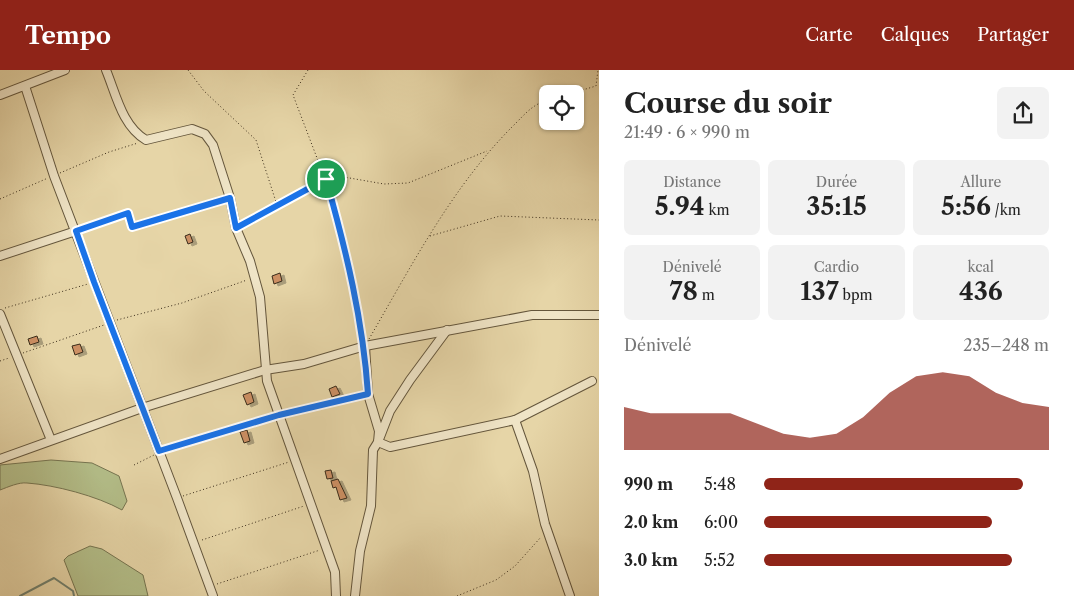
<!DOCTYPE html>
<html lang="fr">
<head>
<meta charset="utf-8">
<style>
  body { margin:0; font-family:"Libre Caslon Text",serif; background:#f2f2f2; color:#222; height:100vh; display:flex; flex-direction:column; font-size:19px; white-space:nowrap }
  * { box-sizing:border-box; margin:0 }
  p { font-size:16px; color:#767676 }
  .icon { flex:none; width:28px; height:28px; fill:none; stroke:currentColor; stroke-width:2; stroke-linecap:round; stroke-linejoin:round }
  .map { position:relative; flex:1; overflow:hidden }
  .sheet { display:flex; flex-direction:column; background:#fff; width:475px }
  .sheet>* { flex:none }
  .tools { position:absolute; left:539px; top:15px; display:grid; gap:10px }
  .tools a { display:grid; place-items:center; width:45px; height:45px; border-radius:8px; background:#fff; box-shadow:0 1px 4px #0004; font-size:25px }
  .pin { position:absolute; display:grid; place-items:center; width:42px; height:42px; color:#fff; margin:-21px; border:2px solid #fff; border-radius:50%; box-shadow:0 1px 5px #0007 }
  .round { display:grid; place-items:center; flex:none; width:52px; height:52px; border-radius:8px; background:#f2f2f2 }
  .head { display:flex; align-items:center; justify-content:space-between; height:85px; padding:0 25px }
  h1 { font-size:28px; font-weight:700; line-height:38px }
  .metrics { display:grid; grid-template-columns:repeat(3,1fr); gap:8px; height:85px; padding:5px 25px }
  .metrics div { display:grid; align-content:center; border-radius:8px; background:#f2f2f2; text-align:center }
  .metrics b { font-size:25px; font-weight:700 }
  .metrics small { font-size:14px; font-weight:400 }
  .metrics p { font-size:14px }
  .chart { height:140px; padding:10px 25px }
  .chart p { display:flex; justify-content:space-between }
  .chart svg { width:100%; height:90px; margin-top:5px; fill:#8f2418; opacity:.7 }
  ul { padding:0 25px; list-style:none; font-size:16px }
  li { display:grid; grid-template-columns:80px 60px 1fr; align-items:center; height:38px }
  li i { height:12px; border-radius:6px; background:#8f2418 }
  header { display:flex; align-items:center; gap:30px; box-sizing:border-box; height:70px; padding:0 25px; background:#8f2418; color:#fff }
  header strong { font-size:24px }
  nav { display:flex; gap:28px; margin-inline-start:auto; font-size:18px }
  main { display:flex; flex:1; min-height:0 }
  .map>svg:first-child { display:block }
  .green { fill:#b3bd88; stroke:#767450 }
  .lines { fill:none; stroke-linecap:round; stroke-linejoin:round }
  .stream { stroke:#71806e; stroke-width:2 }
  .building { fill:#cc8f64; stroke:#392b19; filter:url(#shadow) }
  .minor-casing { stroke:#64563c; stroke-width:10 }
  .path { stroke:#392b19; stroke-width:1; stroke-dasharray:1 2.5; stroke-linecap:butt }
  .minor { stroke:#efe4c6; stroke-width:8 }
  .route-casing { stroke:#fff; stroke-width:10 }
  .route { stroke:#1a73e8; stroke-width:6 }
</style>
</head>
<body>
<header>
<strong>Tempo</strong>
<nav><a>Carte</a><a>Calques</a><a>Partager</a></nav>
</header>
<main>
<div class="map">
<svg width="599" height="526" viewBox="0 0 599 526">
  <defs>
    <filter id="shadow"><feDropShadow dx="4" dy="2" stdDeviation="0" flood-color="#0004"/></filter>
  </defs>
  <rect width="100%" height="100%" fill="#e6d5a7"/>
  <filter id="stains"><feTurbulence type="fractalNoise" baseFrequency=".004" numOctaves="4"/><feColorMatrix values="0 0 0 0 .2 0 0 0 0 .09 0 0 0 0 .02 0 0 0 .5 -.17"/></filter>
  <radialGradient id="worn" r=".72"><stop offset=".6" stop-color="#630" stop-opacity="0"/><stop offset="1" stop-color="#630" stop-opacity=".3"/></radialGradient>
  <g class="green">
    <path d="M 51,390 L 92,393 L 119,406 L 127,431 L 122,440 C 97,426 55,415 27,413 C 19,412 8,417 0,420 L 0,395 Z"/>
    <polygon points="90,476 102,479 143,505 148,526 78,526 64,490 68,486"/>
  </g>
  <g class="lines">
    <polyline class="stream" points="20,526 54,508 73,521 74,526"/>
  </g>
  <g class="building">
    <polygon points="190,164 193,172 188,174 185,166"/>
    <polygon points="280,203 282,211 274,214 272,206"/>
    <polygon points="37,266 39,272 30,275 28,269"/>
    <polygon points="80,274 83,282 75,285 72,276"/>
    <polygon points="336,316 340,324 332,327 329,319"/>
    <polygon points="251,322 254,332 247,335 243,325"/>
    <polygon points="247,360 250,371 244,373 240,362"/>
    <polygon points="331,400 333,408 327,409 325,401"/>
    <polygon points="338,409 347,428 340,430 336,417 333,418 331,411"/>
  </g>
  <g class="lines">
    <g class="minor-casing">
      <g id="minor">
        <path d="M 106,0 C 116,24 122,56 146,70 L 192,59 L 205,64 L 213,75 L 230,128 L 236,158 L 250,191 L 260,227 L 267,311 L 335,502 L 336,526"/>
        <polyline points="25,16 54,106 177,428 213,526"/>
        <polyline points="0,25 65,0"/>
        <polyline points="0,186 76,161"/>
        <polyline points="0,244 51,370"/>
        <polyline points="447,260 410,310 390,341 378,372 390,377 515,350 592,311"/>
        <polyline points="515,350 533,401 545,454 570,526"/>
        <polyline points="0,389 142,338 265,300 304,294 365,276 532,245 599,245"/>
        <polyline points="355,526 360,481 371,436 373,380 378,372 379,361 368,324 365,276"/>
      </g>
    </g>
    <g class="path">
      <polyline points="188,0 204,21 256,70 277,135"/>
      <polyline points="308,0 293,25 325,109 343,171 364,270"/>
      <polyline points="569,24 596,16 598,0"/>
      <polyline points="60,103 109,82 138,73"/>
      <polyline points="0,129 48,108"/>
      <polyline points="243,154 325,109 338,106 384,114 408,113 487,81"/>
      <polyline points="84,158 128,143 132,157 222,130"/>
      <polyline points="430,166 500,146 599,150"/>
      <polyline points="5,238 88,214"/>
      <polyline points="117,250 182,233 247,210"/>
      <path d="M 369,269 C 412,195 453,115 515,54 C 525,44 533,34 548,30"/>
      <polyline points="23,283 104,255"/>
      <polyline points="0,291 9,288"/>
      <polyline points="286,344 360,326"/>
      <polyline points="166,379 273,347"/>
      <polyline points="134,395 154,385"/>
      <polyline points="183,426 289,392"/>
      <polyline points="202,470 304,436"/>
      <polyline points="217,514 320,480"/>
      <polyline points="457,526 496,510 515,496 541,467"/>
    </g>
    <use href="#minor" class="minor"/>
  </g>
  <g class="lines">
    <g class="route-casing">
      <path id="route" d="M 326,109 C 346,180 363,250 368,324 L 279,345 L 159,381 L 94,212 L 76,161 L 128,143 L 132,157 L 230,128 L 236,158 Z"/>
    </g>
    <use href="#route" class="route"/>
  </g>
  <rect width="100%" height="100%" filter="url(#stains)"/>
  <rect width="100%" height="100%" fill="url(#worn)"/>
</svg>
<div class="tools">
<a><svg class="icon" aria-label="locate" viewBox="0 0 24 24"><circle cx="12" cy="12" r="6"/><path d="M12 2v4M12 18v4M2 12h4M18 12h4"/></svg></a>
</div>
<div class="pin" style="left:326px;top:109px;background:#1e9e55"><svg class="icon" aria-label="arrive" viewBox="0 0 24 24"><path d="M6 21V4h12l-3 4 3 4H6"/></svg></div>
</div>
<section class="sheet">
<div class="head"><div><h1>Course du soir</h1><p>21:49 · 6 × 990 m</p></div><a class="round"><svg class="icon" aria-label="share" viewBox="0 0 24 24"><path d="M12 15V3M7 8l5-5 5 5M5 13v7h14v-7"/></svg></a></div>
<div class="metrics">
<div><p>Distance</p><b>5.94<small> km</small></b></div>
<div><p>Durée</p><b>35:15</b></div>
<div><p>Allure</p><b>5:56<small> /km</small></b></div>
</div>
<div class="metrics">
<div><p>Dénivelé</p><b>78<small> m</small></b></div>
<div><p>Cardio</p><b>137<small> bpm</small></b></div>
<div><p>kcal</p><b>436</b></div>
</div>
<div class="chart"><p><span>Dénivelé</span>235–248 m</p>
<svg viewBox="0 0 160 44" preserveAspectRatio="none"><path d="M0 44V23L10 26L20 26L30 26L40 26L50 31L60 36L70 38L80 36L90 28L100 16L110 8L120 6L130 8L140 16L150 21L160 23V44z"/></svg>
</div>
<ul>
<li><b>990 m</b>5:48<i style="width:91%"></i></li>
<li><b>2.0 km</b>6:00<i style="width:80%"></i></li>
<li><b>3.0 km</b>5:52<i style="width:87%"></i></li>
</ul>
</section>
</main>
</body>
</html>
